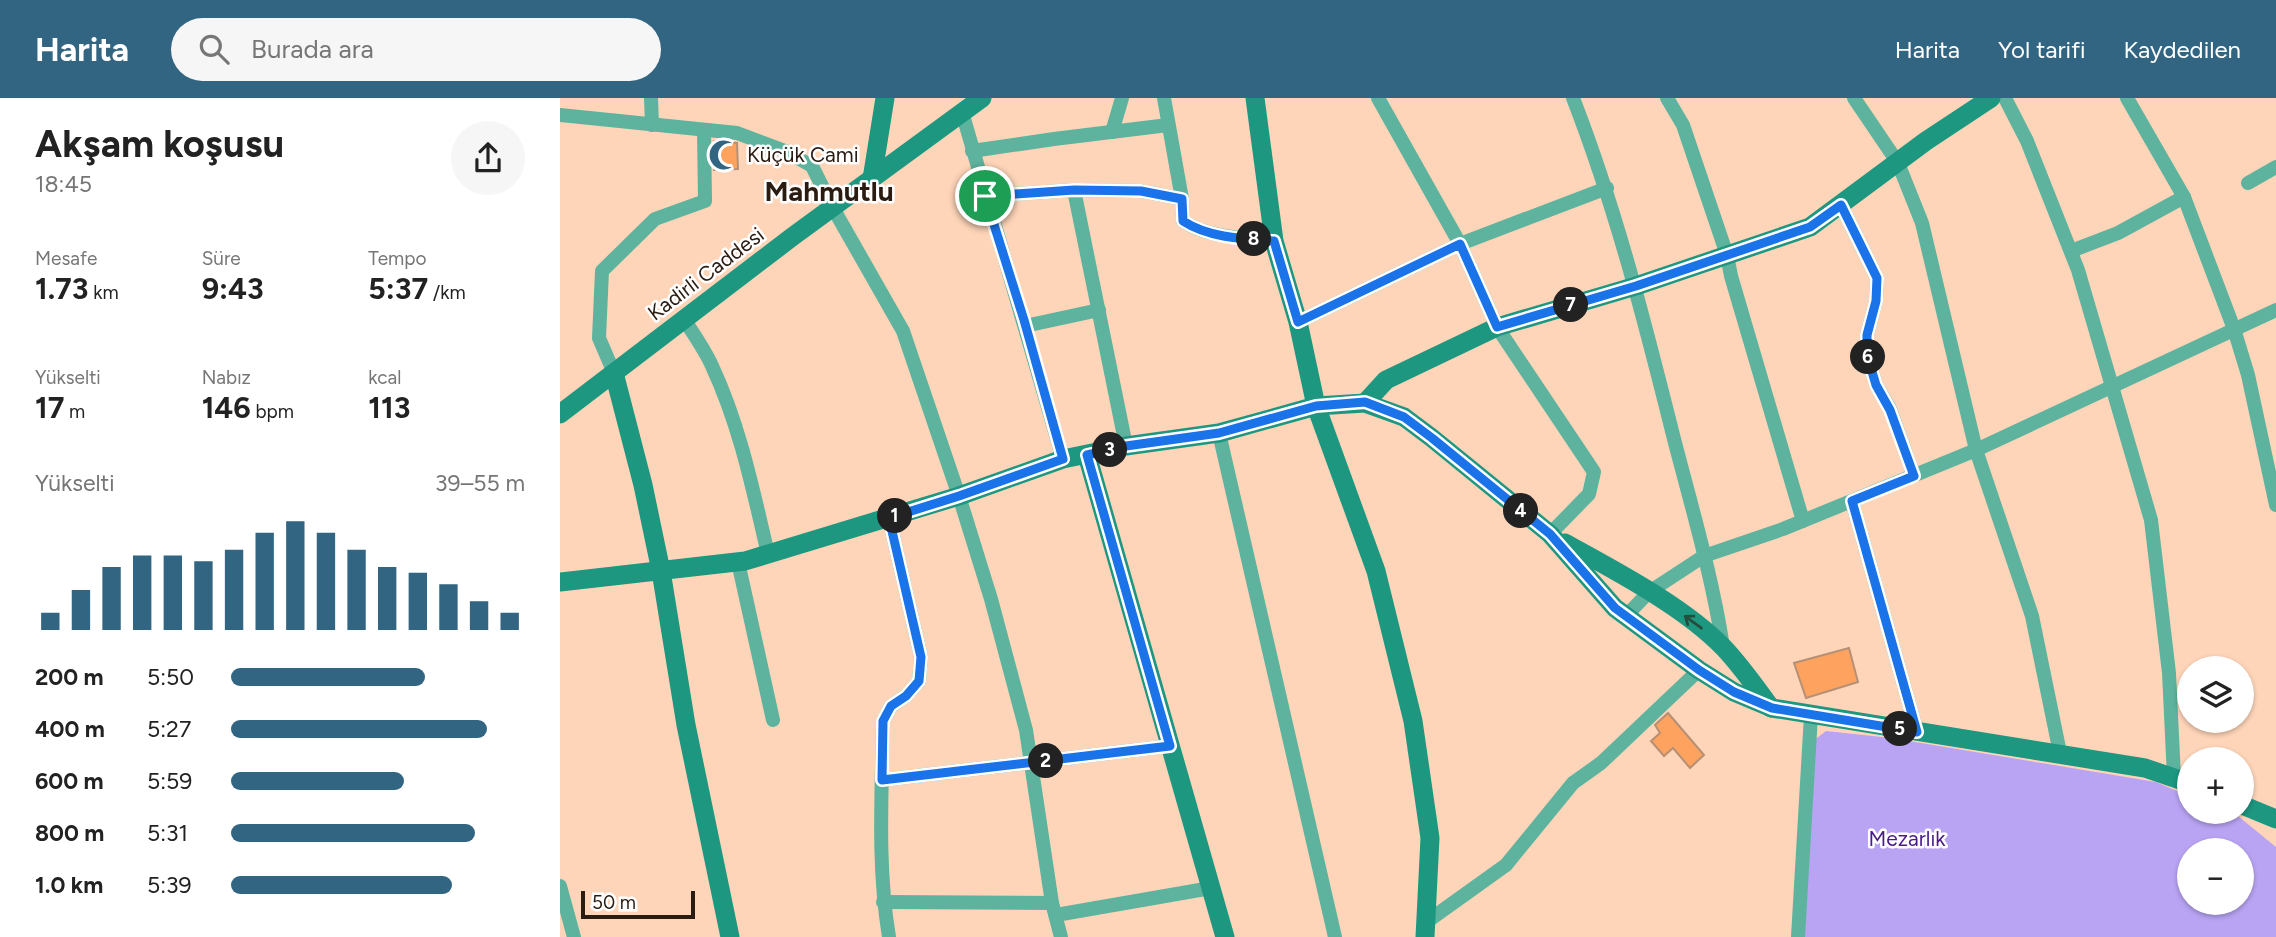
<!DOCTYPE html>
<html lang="tr">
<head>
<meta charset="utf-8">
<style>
  body { margin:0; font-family:Figtree,sans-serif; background:#f6f6f6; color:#222; height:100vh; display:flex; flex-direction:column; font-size:26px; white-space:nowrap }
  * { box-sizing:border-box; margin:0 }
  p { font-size:23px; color:#767676 }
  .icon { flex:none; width:38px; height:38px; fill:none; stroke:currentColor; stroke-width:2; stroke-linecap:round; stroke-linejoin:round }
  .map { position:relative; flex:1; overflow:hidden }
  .side { display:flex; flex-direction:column; background:#fff; width:560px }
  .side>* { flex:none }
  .tools { position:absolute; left:1617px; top:558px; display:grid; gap:14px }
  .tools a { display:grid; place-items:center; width:77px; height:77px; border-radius:50%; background:#fff; box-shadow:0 2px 5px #0004; font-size:35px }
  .scale { position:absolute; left:21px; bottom:18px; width:114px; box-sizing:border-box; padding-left:7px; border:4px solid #2b1c12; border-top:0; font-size:19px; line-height:24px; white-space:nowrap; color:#2b1c12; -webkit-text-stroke:5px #fff; paint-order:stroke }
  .pin { position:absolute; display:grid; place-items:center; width:60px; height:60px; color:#fff; margin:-30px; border:4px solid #fff; border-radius:50%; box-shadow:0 2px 7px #0007 }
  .km { position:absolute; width:35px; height:35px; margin:-18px; border-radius:50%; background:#222; color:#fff; font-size:19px; line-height:35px; text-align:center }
  .round { display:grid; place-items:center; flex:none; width:74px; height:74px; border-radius:37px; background:#f6f6f6 }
  .head { display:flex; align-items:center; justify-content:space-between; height:119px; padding:0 35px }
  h1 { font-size:38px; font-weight:700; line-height:52px }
  .figures { display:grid; grid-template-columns:repeat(3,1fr); gap:10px; height:119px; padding:7px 35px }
  .figures div { display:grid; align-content:center }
  .figures b { font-size:30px; font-weight:700 }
  .figures small { font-size:19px; font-weight:400 }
  .figures p { font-size:19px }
  .chart { height:196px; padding:14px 35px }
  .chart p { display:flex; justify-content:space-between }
  .chart svg { width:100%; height:126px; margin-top:7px; stroke:#326582; stroke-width:6 }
  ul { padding:0 35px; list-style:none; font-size:23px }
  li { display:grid; grid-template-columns:112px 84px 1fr; align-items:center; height:52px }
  li i { height:18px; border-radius:9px; background:#326582 }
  header { display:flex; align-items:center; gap:42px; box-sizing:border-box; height:98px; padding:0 35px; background:#326582; color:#fff }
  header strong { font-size:33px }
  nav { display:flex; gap:38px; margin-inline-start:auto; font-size:24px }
  .search { width:490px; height:63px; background:#f6f6f6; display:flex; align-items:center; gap:18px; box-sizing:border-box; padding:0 24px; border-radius:38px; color:#767676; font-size:26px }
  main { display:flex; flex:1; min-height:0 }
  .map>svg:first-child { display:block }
  .green { fill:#b9a4f4; fill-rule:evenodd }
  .building { fill:#fea35f; stroke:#b69075; stroke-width:2 }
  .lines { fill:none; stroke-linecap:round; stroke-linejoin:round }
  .street { stroke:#5eb39e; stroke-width:14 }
  .secondary { stroke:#1d9780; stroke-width:19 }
  .oneway { stroke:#254d3e }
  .route-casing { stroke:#fff; stroke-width:14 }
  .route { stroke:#1a73e8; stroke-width:9 }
  .labels { text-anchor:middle; stroke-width:5; stroke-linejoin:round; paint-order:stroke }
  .poi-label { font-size:21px; fill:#2b1c12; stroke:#fff; text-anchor:start }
  .street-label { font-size:21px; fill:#2b1c12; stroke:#fff }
  .park-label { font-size:21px; fill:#4a1c8a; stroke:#fff }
  .district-label { font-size:28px; font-weight:bold; fill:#2b1c12; stroke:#fff }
</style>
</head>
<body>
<header>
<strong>Harita</strong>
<div class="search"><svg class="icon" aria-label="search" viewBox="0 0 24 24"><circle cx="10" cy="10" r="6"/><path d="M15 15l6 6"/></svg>Burada ara</div>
<nav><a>Harita</a><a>Yol tarifi</a><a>Kaydedilen</a></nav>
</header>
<main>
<section class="side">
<div class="head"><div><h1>Akşam koşusu</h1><p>18:45</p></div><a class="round"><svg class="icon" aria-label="share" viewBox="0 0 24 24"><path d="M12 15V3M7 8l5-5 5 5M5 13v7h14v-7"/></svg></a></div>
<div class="figures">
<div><p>Mesafe</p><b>1.73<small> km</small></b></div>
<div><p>Süre</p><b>9:43</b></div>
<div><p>Tempo</p><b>5:37<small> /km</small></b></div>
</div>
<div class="figures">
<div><p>Yükselti</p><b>17<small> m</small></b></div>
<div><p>Nabız</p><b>146<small> bpm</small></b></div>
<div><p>kcal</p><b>113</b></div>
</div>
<div class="chart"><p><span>Yükselti</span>39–55 m</p>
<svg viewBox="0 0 160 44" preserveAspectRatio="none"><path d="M5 44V38M15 44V30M25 44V22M35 44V18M45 44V18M55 44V20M65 44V16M75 44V10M85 44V6M95 44V10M105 44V16M115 44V22M125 44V24M135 44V28M145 44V34M155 44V38"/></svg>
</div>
<ul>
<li><b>200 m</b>5:50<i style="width:66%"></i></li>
<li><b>400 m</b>5:27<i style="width:87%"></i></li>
<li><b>600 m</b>5:59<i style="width:59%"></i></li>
<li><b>800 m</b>5:31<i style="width:83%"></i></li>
<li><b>1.0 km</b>5:39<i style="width:75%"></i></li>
</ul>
</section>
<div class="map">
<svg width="1716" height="839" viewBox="0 0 1716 839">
  <rect width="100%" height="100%" fill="#fed5b9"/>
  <path class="green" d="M 1266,633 L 1331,640 L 1596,684 L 1629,698 L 1629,714 L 1668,714 L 1678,718 L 1716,749 L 1716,839 L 1241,839 L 1253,643 ZM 1629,752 L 1682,752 L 1682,805 L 1629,805 Z"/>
  <g class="building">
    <polygon points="154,43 177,45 178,71 154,72"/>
    <polygon points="1289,550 1298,584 1246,600 1234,565"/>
    <polygon points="1108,615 1144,657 1130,670 1113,650 1104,658 1091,643 1100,635 1095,627"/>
  </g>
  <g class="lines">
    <g class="street">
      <polyline points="91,0 92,27"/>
      <polyline points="604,0 622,101"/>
      <polyline points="818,0 900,146 937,229 1034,374 1029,396 990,436"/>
      <path d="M 1013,0 C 1056,111 1084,221 1113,337 C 1131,407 1152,477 1163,549"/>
      <polyline points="1107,0 1123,27 1167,157 1171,178 1243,423"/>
      <polyline points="1294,0 1338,65 1362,125 1416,352 1472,518 1500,655"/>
      <polyline points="1445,0 1467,43 1518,172 1591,422 1609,575 1614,679"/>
      <polyline points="1567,0 1624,99 1674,231 1688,277 1716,407"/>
      <polyline points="402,14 503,361"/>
      <polyline points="0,17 177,35 225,53 252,68 273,110 343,233 399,398 431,501 466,632 492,805 501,839"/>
      <polyline points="552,34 562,0"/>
      <polyline points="412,53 494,41 608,27"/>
      <polyline points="1688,85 1716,69"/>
      <polyline points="514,92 566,348"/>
      <path d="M 425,98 L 514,92 L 581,93 L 622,101 L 623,123 C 648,140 684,140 714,143"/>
      <polyline points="1281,107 1317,180 1316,203 1307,237 1307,257 1316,287 1330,311 1354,378"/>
      <polyline points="1511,153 1558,135 1624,99"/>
      <path d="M 124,221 C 134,237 145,252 152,268 C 180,328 193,392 208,456"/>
      <polyline points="738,224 900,146 1047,90"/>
      <polyline points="465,228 539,212"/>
      <polyline points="54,275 39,240 42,173 95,121 145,103 144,32"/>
      <polyline points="659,335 775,839"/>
      <polyline points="1292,403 1357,634"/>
      <polyline points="178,464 213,622"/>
      <polyline points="1066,518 1089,494 1144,458 1223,431 1416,352 1716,212"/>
      <polyline points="322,682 610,648"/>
      <polyline points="0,788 14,839"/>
      <polyline points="323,804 492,805"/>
      <polyline points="496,817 651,790"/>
      <polyline points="865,825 946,767 1013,685 1041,665 1139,572"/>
      <path d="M 329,839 C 317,767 322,695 323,623 L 331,608 L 346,598 L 359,583 L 361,559 L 329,420"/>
      <polyline points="1238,839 1251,617"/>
    </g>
    <g class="secondary">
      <polyline points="695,0 714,143 738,224 756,308 816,473 853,623 870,740 865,839"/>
      <polyline points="312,81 325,0"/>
      <polyline points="54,275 83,387 101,473 126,627 170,839"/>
      <polyline points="805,305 826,282 937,229 1076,188 1250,129 1366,43 1431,0"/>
      <polyline points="0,316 232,139 422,0"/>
      <polyline points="527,357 665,839"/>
      <path d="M 1005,445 C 1054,472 1125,509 1164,550 C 1181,568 1196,589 1211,610"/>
      <polyline points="0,484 185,463 399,398 503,361 566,348 659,335 756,308 805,305 844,319 872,340 990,436 1055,510 1139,572 1174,594 1212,610 1585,670 1629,685"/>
      <polyline points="1682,707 1716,721"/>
    </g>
  </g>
  <defs><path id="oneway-shaft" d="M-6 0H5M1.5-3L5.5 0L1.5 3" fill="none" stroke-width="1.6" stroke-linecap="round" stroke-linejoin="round" transform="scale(1.75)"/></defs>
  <use class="oneway" href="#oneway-shaft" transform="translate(1133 524) rotate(-144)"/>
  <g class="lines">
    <g class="route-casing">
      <path id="route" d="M 514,92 L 581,93 L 622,101 L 623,123 C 649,140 684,141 714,143 L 738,224 L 900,146 L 937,229 L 1076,188 L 1250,129 L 1281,107 L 1317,180 L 1316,203 L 1307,237 L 1307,257 L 1316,287 L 1330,312 L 1354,378 L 1292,403 L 1357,634 L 1212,610 L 1174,594 L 1139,572 L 1055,510 L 990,436 L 872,340 L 844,319 L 805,304 L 756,308 L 659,335 L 566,348 L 527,357 L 610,648 L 322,682 L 323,623 L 331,608 L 346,598 L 359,583 L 361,559 L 329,420 L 399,398 L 503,361 L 464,222 L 425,98 Z"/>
    </g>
    <use href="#route" class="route"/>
  </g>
  <defs>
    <g id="mosque-bare" transform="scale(2.415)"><path d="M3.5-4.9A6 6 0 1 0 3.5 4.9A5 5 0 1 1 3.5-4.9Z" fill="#326582" stroke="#fff" stroke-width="2.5" paint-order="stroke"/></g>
  </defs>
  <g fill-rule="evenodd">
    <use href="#mosque-bare" x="164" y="57"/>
  </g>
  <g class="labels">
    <g class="poi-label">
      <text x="187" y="64">Küçük Cami</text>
    </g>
    <g class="street-label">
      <text transform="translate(146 176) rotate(-37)" y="7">Kadirli Caddesi</text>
    </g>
    <g class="park-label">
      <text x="1347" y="748">Mezarlık</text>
    </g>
    <g class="district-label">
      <text x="269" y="103">Mahmutlu</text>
    </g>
  </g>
</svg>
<div class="tools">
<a><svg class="icon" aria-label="layers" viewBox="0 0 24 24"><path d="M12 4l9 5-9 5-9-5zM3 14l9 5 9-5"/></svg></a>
<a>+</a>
<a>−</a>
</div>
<div class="scale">50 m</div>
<div class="pin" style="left:425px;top:98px;background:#1e9e55"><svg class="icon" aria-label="arrive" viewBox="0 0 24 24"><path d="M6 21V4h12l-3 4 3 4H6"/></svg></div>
<b class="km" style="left:335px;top:418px">1</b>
<b class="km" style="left:486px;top:663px">2</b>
<b class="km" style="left:550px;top:352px">3</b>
<b class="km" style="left:961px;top:413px">4</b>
<b class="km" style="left:1340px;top:631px">5</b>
<b class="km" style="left:1308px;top:259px">6</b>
<b class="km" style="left:1011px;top:207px">7</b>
<b class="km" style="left:694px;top:141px">8</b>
</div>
</main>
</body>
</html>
